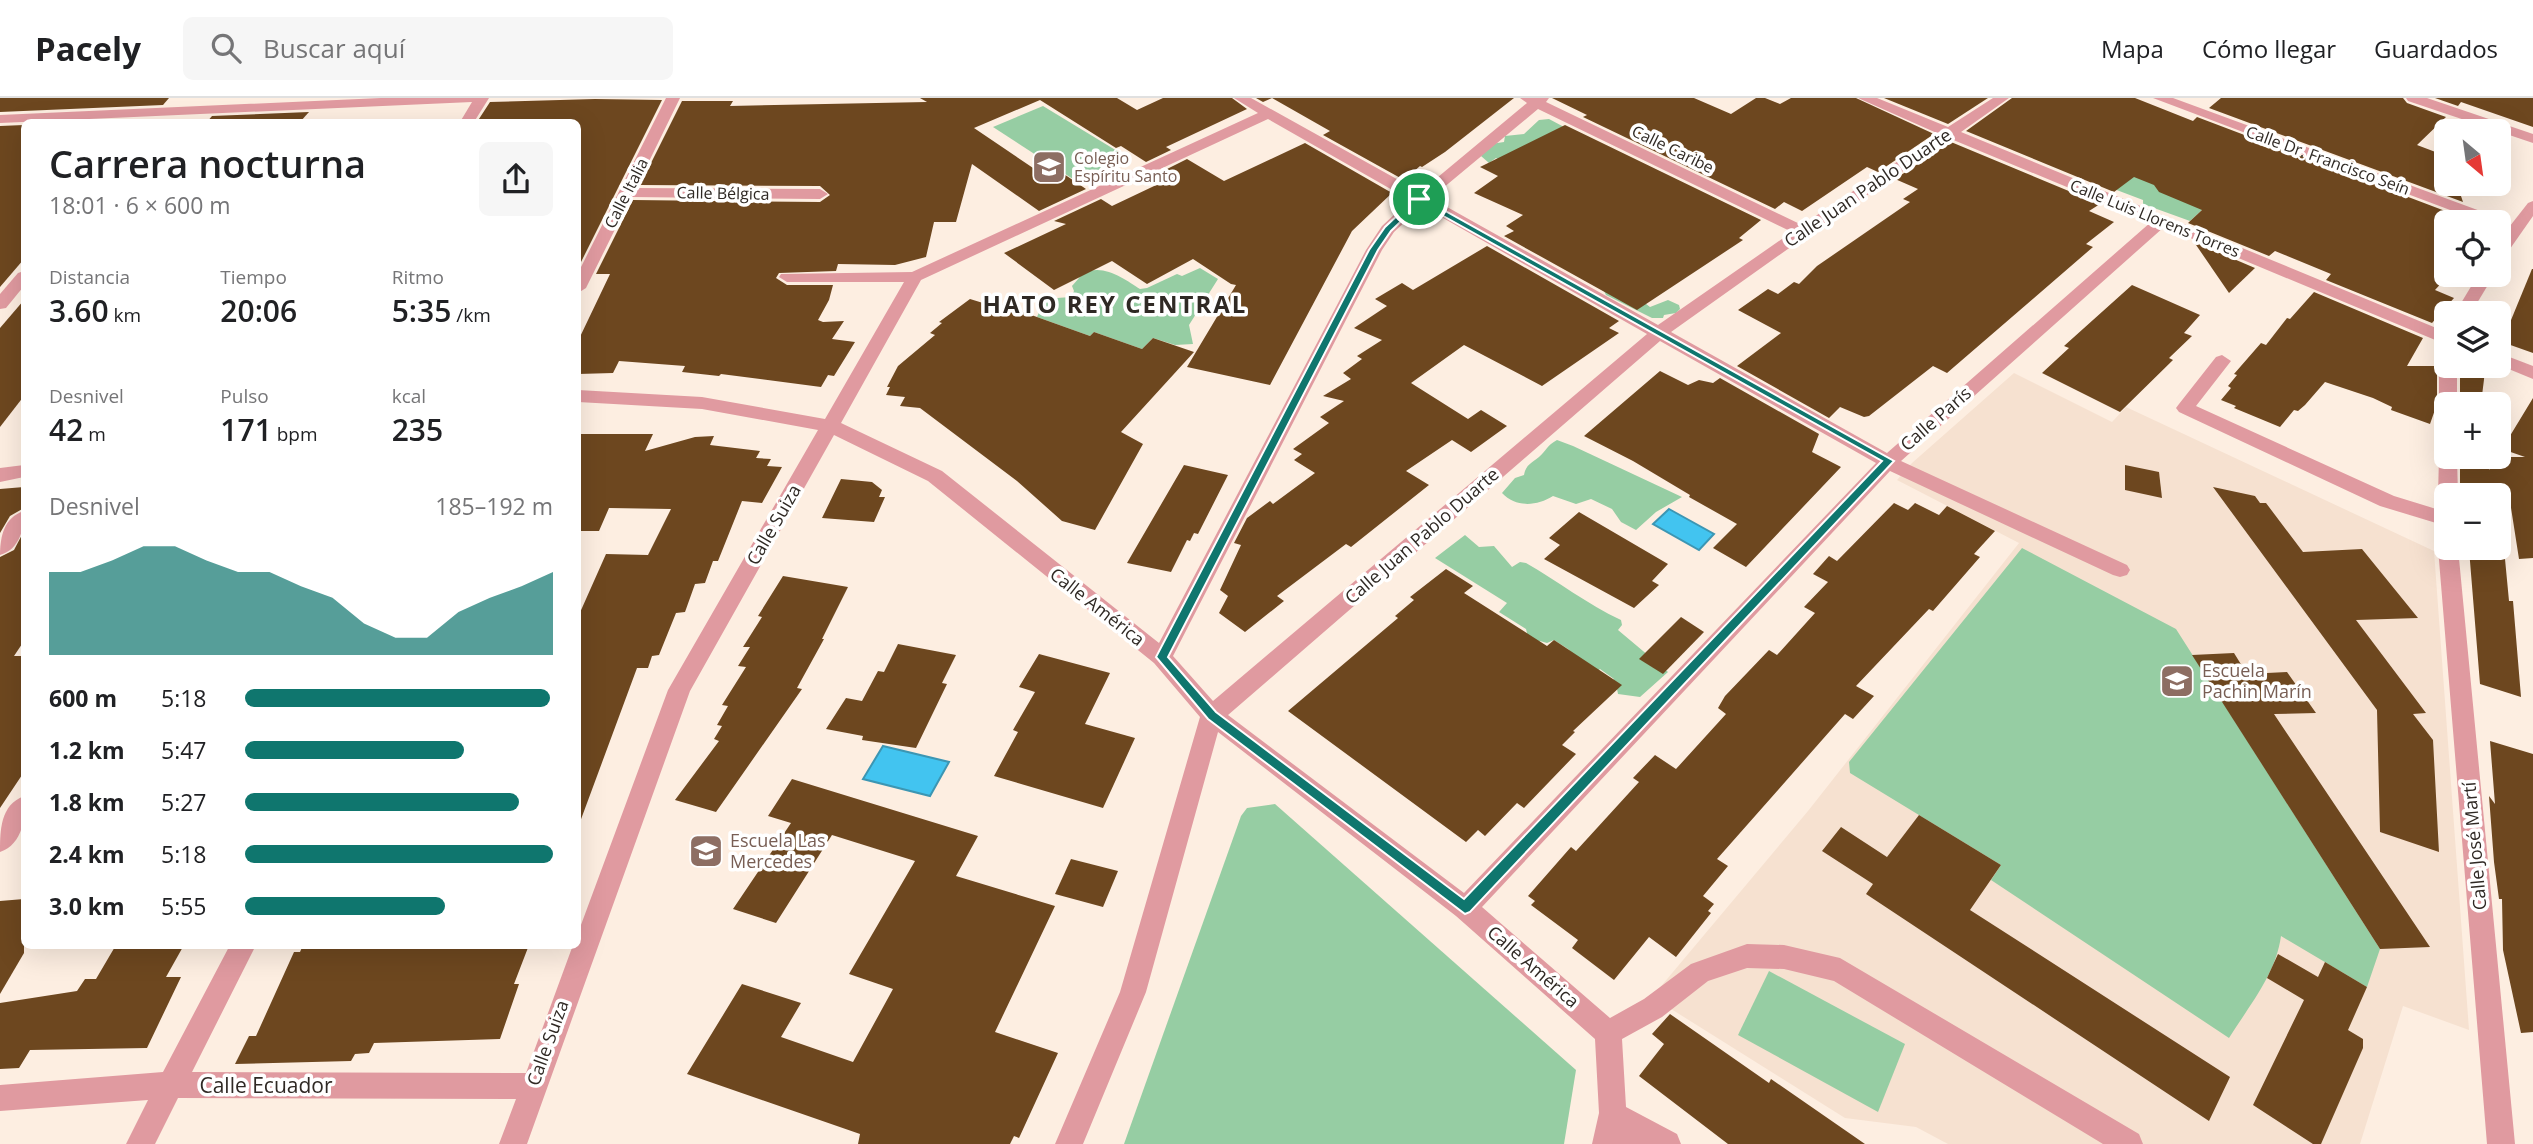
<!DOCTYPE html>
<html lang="es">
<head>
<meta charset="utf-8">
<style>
  body { margin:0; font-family:"Open Sans",sans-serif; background:#f6f6f6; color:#202124; height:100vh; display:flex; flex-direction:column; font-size:26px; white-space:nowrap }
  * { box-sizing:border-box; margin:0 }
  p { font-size:23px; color:#757577 }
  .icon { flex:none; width:38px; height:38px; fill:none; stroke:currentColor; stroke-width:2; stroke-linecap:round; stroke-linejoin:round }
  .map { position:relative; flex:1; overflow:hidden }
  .details { position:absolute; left:21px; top:21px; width:560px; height:830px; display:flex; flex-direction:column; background:#fff; border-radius:10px; box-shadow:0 7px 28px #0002 }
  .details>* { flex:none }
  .needle { width:46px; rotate:151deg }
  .controls { position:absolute; left:2434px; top:21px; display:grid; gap:14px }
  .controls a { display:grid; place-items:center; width:77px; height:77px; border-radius:10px; background:#fff; box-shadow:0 7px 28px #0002; font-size:35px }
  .pin { position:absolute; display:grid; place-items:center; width:60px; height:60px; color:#fff; margin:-30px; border:4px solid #fff; border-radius:50%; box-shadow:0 2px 7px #0007 }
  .round { display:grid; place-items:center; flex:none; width:74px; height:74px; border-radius:10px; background:#f6f6f6 }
  .head { display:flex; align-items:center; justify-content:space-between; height:119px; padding:0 28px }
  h1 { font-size:38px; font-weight:600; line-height:52px }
  .stats { display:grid; grid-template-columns:repeat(3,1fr); gap:10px; height:119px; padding:7px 28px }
  .stats div { display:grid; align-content:center }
  .stats b { font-size:30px; font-weight:600 }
  .stats small { font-size:19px; font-weight:400 }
  .stats p { font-size:19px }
  .chart { height:196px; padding:14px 28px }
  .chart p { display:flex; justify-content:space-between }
  .chart svg { width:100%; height:126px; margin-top:7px; fill:#0f766e; opacity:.7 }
  ul { padding:0 28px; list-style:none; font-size:23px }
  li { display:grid; grid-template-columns:112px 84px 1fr; align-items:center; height:52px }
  li i { height:18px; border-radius:9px; background:#0f766e }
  header { display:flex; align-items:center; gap:42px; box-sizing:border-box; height:98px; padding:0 35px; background:#fff; border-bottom:2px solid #e0e0e0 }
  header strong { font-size:33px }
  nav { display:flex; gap:38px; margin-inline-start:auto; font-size:24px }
  .search { width:490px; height:63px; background:#f6f6f6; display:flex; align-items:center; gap:18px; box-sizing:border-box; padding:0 24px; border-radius:10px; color:#757577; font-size:26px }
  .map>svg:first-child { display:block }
  .built { fill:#f6e1d0 }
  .green { fill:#96cda3 }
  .water { fill:#42c4f0; stroke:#3c96b3; stroke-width:2 }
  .building { fill:#6d471f }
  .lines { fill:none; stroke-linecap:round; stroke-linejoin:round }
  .minor { fill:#e09aa0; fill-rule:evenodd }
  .route { fill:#0f766e; stroke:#fff; stroke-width:2; fill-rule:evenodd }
  .labels { text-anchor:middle; stroke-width:7; stroke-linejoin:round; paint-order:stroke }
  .far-street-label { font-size:16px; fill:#2f2924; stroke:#fff }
  .far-education-label { font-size:16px; fill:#785e54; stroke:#fff; text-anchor:start }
  .street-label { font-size:18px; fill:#2f2924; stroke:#fff }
  .education-label { font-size:18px; fill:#785e54; stroke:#fff; text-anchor:start }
  .near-street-label { font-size:21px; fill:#2f2924; stroke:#fff }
  .district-label { font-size:24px; font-weight:bold; letter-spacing:2px; fill:#2f2924; stroke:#fff }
</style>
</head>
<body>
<header>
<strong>Pacely</strong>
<div class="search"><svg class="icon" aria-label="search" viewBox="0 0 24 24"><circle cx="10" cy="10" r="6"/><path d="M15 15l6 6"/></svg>Buscar aquí</div>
<nav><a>Mapa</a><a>Cómo llegar</a><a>Guardados</a></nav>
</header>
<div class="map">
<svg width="2533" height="1046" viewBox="0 0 2533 1046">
  <rect width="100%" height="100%" fill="#fdeee1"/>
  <polygon class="built" points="2014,275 2112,324 2126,309 2434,453 2469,932 2403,908 2360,1046 1948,1046 1916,1029 1845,1020 1652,899 1808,713 2019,445 1897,382 1912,365"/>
  <g class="green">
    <polygon points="1043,8 1127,59 1076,83 993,29"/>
    <polygon points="1549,21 1581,38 1517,70 1496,60 1489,65 1481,58 1491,46 1504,44 1505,38 1524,36 1539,22"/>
    <polygon points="2056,69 2132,78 2216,99 2190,123 2143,106 2143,102"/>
    <path d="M 1200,170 L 1218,181 L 1189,227 L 1193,246 L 1175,247 L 1153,240 L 1142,251 L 1094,234 L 1090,238 L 1037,219 L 1040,212 L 1036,205 L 1043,201 L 1071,199 L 1074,193 L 1072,188 C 1076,184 1079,179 1083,176 C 1102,164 1126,182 1140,191 L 1147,190 L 1177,176 L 1182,178 Z"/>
    <polygon points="1604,193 1641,202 1650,209 1668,202 1679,207 1680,211 1676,215 1664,217 1663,220 1652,220 1606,197"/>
    <path d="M 1557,342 L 1573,348 L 1682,399 L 1656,414 L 1636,432 L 1621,424 L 1612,411 L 1591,401 L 1576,406 L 1553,398 C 1537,408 1516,410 1502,395 L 1515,380 L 1524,377 C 1526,366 1532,365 1539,359 C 1547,352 1546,348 1557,342 Z"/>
    <path d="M 1465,437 L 1479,449 L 1494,448 L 1512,469 L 1520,464 L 1526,465 C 1558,483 1588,507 1621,522 L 1622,527 L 1618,532 L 1668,574 L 1640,599 L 1618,596 L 1617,591 L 1609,586 L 1614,581 L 1600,571 L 1593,577 L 1568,551 L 1554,542 L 1547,545 L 1540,543 L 1501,559 L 1527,535 L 1526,531 L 1499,514 L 1507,505 L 1435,460 Z"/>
    <path d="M 2022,450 L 2176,531 L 2380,851 L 2367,889 L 2281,838 C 2276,876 2249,908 2229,940 L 1991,782 L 2001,767 L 1850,675 L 1849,664 Z"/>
    <polygon points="1275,706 1576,972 1564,1046 1124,1046 1241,718 1247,710"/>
    <polygon points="1769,873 1905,946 1878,1014 1738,937"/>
  </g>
  <g class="water">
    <polygon points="1669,411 1714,436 1699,452 1653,426"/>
    <polygon points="883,648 949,664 930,698 863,681"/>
  </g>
  <g class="building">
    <polygon points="0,0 169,0 163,7 0,14"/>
    <polygon points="920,0 1117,0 1137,12 1163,0 1232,0 1247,11 1166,49 1171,52 1146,64 1121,48 1116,50 1040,2 974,30 1042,76 1055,70 1086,91 1039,113 972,66 956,124 934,124 926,159 895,167 838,166 836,173 779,175 776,180 787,187 833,187 829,202 818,222 823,224 844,223 832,241 855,244 834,278 828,277 821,289 721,276 719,278 682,274 685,268 619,263 613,275 578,276 578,243 610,176 596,176 633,102 820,104 830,97 820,88 640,87 682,3 733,3 730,8 927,4"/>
    <polygon points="1256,0 1514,0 1445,54 1422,69 1420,68 1404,82 1323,37 1330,33 1272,0 1263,4"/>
    <polygon points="1552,0 1694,0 1731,16 1756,0 1765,0 1780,6 1791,0 1856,0 1934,36 1878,74 1867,69 1802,113 1784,104 1775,111 1583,19 1587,17"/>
    <polygon points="1884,0 1988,0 1948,26"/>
    <polygon points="2012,0 2135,0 2193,23 2197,19 2469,122 2470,124 2446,124 2446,180 2435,192 2454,200 2432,225 2326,182 2331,176 2275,153 2269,158 2188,125 2202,112 2159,94 2154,87 2134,79 2114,94 1966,33"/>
    <polygon points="2221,0 2403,0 2407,5 2446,19 2417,47 2446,58 2446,86 2457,86 2463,104 2209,10"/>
    <polygon points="2435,0 2533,0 2533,29 2461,4 2458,8"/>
    <polygon points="595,1 662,2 578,170 578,24 477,24 490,4"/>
    <polygon points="309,14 300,24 207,24 212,18"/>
    <polygon points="24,27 24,161 0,189 0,28"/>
    <polygon points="1565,27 1761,122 1739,140 1743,142 1637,212 1504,138 1514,133 1506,128 1523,117 1474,95 1498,78 1480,69"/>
    <polygon points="1951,44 2100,106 2089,113 2114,124 2086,146 2093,149 1947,275 1933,268 1869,318 1864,319 1840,309 1829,320 1737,268 1781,235 1738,212 1768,191 1778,196 1794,184 1799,186 1817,168 1910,104 1903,101 1918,91 1895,81"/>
    <polygon points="1305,45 1392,95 1352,133 1270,287 1187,269 1236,187 1231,186 1193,161 1147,186 1112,163 1054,192 1004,155 1066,126 1054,123 1101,101 1112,108 1171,80 1161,74 1187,61 1224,83"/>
    <polygon points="2194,144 2255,170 2229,195"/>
    <polygon points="1487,148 1619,223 1609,230 1619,235 1542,288 1464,247 1411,285 1468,321 1481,312 1507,328 1471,354 1452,342 1406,373 1429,387 1351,449 1346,446 1277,498 1284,503 1245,534 1219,515 1228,498 1220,492 1241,447 1234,445 1247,420 1270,403 1273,406 1315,375 1294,362 1302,356 1293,351 1329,325 1320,319 1344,303 1323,298 1351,281 1343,275 1362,261 1357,258 1382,242 1354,230 1387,208 1375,201 1402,185 1413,192"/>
    <polygon points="2532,171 2533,171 2533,255 2502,244"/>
    <polygon points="2132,187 2200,217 2184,235 2192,238 2169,260 2173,262 2120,314 2042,275 2069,250 2064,248"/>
    <polygon points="2314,194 2423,240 2407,268 2437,268 2437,306 2430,326 2391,312 2392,309 2373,300 2325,284 2305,307 2298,313 2294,312 2280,329 2234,310 2236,308 2221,302 2231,290 2228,288 2237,277 2234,276 2261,245 2266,247 2287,220 2290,221"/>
    <polygon points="970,201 983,205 989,202 1090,238 1094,234 1142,251 1153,240 1194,254 1121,334 1143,346 1095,432 1062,423 1017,383 920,310 900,308 905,299 886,297 890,289 887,289 898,268 935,237 930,235 942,225 939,224"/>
    <polygon points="24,202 24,298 0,329 0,230"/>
    <polygon points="2460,268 2485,273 2481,306 2460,306"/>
    <polygon points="1660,273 1688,287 1699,282 1713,285 1720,280 1819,336 1812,354 1841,369 1746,469 1713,450 1737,426 1689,399 1690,397 1633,363 1584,338"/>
    <polygon points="2533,300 2533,460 2519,461 2509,397 2460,397 2460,359 2489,359 2489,372 2497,359 2525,359 2502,351"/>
    <polygon points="578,336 653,336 645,353 695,339 714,338 710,347 760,353 756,360 771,361 767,368 782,369 762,405 742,403 718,463 713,463 705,485 695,486 685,514 676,515 659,557 652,558 648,570 637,570 580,724 578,724 578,519 606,456 648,457 671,411 609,410 599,433 578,433"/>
    <polygon points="1184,367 1228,377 1198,436 1194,435 1190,443 1187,442 1171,474 1127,465"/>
    <polygon points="2125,367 2159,374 2162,400 2125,392"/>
    <polygon points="841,381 872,384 882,392 879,399 885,399 874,424 822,420"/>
    <polygon points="24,389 24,410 10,418 0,435 0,391"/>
    <polygon points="2213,389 2255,398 2260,405 2266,405 2303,454 2362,451 2418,520 2356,522 2426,615 2413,616 2433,642 2439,754 2380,734 2377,612"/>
    <polygon points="1894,405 1908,412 1915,405 1939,417 1947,408 1995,433 1974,456 1980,459 1933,513 1929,511 1856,588 1874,598 1853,621 1845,616 1717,761 1728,768 1703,798 1714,806 1708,813 1711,815 1676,859 1649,839 1614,882 1572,850 1578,842 1531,807 1535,803 1528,798 1571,749 1576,753 1639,684 1633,680 1655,657 1676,671 1726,616 1718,610 1725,598 1769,552 1777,557 1815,515 1804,509 1828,484 1813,476 1829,458 1837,463"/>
    <polygon points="1579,414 1668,466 1652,483 1659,487 1634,510 1544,461 1560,447 1549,440"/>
    <polygon points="24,433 24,543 14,558 24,558 24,674 0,710 0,459 14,452"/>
    <polygon points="2469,451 2505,461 2509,503 2513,503 2521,599 2480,586"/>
    <polygon points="1446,471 1473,488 1464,495 1547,548 1554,542 1622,587 1573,633 1575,634 1562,647 1576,656 1524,710 1517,705 1485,738 1478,732 1466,744 1288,613 1398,520 1395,518 1414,502 1410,499"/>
    <polygon points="783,478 848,489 822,541 824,541 797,590 802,591 716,714 675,702 719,643 714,641 722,628 717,627 728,608 722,607 746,569 738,568 750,549 743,549 762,519 758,518"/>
    <polygon points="1681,519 1704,534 1663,576 1639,561"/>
    <polygon points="898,546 956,557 942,585 947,586 916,650 862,642 863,638 826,631 846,600 862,603 878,573 884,574"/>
    <polygon points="2234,555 2247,576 2287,574 2316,615 2274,616 2430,849 2380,851 2192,557"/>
    <polygon points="1039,556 1110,575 1085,626 1135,640 1103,710 994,678 1018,634 1013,632 1035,594 1019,589"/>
    <polygon points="2490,643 2533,656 2533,934 2521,935 2503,852 2502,801 2499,801 2494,764 2489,698 2495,706"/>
    <polygon points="792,681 978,738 956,778 1055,808 995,934 1058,955 1019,1040 1014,1038 1010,1046 858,1046 860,1036 687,976 742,886 801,905 781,939 853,964 893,891 849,876 915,763 832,737 776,825 733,811 791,725 768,718"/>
    <polygon points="1919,717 2001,767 1970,812 2230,979 2209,1023 1866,796 1873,786 1822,753 1841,729 1887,759"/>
    <polygon points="1071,761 1118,773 1103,809 1055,796"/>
    <polygon points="24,801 24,855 0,896 0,803"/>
    <polygon points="116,847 184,847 166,879 181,879 147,950 30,952 19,970 0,971 0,905 77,893 85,881 96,881"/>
    <polygon points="303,847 529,847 514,886 519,886 500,941 374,945 369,955 355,956 351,963 235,966 249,938 256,938 294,854 300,854"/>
    <polygon points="2278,856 2318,879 2325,864 2367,889 2348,932 2363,941 2363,950 2321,1046 2313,1046 2253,1007 2304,902 2267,880"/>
    <polygon points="1670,916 1769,985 1771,981 1865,1046 1728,1046 1639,978 1664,946 1652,936"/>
  </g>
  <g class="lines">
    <g class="minor">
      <polygon points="381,0 489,0 474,24 460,24 472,4 0,25 0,17"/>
      <polygon points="666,0 680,0 636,90 820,91 828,96 820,101 631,99 586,190 578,195 578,175"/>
      <path d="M 1234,0 L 1251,0 L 1420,94 L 1527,5 L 1520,0 L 1549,0 L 1546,4 L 1802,127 L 1939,36 L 1858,0 L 1877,0 L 1948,29 L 1993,0 L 2009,0 L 1961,34 L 2446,234 L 2446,245 L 2440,244 L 2164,129 L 1901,363 L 2127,467 L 2130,472 L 2127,477 L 2120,479 L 2113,477 L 1890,373 L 1482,809 L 1610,920 L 1644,901 L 1691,866 L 1747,846 L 1784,847 L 1840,860 L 2139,1036 L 2143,1046 L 2103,1046 L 1834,883 L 1784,871 L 1747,870 L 1708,883 L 1662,919 L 1622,941 L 1626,1009 L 1677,1036 L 1681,1046 L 1592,1046 L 1599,1015 L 1595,941 L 1456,818 L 1218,634 L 1146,894 L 1083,1046 L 1055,1046 L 1120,894 L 1200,619 L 1154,565 L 928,383 L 834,337 L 690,593 L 527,1046 L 499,1046 L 516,1001 L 178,1000 L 155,1046 L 126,1046 L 148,1002 L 0,1013 L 0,987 L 163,974 L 230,847 L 256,847 L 192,974 L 526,975 L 573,847 L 578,847 L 578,835 L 668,592 L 818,332 L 702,311 L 578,304 L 578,292 L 702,299 L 825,321 L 904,184 L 787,184 L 779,179 L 781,176 L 912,174 L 1258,15 ZM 1538,11 L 1792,134 L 1658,227 L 1431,100 ZM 1268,21 L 1410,102 L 1382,128 L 1366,152 L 1159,545 L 942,373 L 841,325 L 921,182 ZM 1951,41 L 2151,124 L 1887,355 L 1671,234 L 1809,136 ZM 1422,108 L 1647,236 L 1213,603 L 1173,558 L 1382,152 L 1394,134 ZM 1660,243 L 1876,365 L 1464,795 L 1228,617 Z"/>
      <polygon points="2153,0 2173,0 2502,121 2504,124 2499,128 2499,124 2482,124"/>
      <polygon points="2406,0 2427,0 2533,36 2533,45 2408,3"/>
      <polygon points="2533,103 2533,118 2505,158 2499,160 2499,142 2528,105"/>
      <polygon points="24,173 24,188 6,210 0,211 0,196 18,175"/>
      <polygon points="2478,177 2494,177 2471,215 2455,215"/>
      <polygon points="2499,255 2533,268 2533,281 2499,267"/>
      <polygon points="2222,257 2231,263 2196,308 2394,398 2446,414 2446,428 2380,408 2179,314 2176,310 2179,306 2216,259"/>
      <polygon points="2446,263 2446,268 2457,268 2457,306 2446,306 2446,311 2439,306 2439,268"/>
      <polygon points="2446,353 2446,359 2457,359 2458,397 2446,397 2446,403 2438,397 2439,359"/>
      <polygon points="24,367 24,379 0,384 0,370"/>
      <path d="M 24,413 C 25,430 19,452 0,457 C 0,439 4,419 24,413 Z"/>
      <polygon points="2446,443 2446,450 2458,450 2515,1046 2487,1046 2438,450 2441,445"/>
      <path d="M 24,698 C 26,719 23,746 0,754 C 0,733 0,707 24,698 Z"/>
    </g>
  </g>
  <path class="route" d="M 1416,100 L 1422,100 L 1894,363 L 1470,814 L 1465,816 L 1208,621 L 1156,559 L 1369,152 L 1385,129 ZM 1420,105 L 1882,363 L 1464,801 L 1216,614 L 1168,559 L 1378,152 L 1391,133 Z"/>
  <defs>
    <g id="school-square" transform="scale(1.75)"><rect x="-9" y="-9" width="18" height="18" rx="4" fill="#8d6e63" stroke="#fff"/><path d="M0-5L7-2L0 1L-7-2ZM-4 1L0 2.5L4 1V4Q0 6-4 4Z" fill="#fff"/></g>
  </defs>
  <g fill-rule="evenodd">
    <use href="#school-square" x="1049" y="69"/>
    <use href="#school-square" x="2177" y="583"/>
    <use href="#school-square" x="706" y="753"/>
  </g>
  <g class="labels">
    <g class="far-street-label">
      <text transform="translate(1673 51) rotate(26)" y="6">Calle Caribe</text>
      <text transform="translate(2328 62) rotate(20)" y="6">Calle Dr. Francisco Seín</text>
      <text transform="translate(626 95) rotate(-63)" y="6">Calle Italia</text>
      <text transform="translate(723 95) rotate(1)" y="6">Calle Bélgica</text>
      <text transform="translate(2155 120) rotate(22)" y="6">Calle Luis Llorens Torres</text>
    </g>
    <g class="far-education-label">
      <text x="1074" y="66">Colegio<tspan x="1074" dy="18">Espíritu Santo</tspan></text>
    </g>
    <g class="street-label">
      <text transform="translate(1868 90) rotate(-34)" y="6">Calle Juan Pablo Duarte</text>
      <text transform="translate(1936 321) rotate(-41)" y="6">Calle París</text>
      <text transform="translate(774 427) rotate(-60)" y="6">Calle Suiza</text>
      <text transform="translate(1422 438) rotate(-41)" y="6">Calle Juan Pablo Duarte</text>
      <text transform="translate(1097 509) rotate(38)" y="6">Calle América</text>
      <text transform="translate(2475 748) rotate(-95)" y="6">Calle José Martí</text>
      <text transform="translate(1533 869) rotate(41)" y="6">Calle América</text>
      <text transform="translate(548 945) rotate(-70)" y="6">Calle Suiza</text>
    </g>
    <g class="education-label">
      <text x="2202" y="579">Escuela<tspan x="2202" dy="21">Pachin Marín</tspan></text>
      <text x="730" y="749">Escuela Las<tspan x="730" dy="21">Mercedes</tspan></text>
    </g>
    <g class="near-street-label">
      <text x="266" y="995">Calle Ecuador</text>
    </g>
    <g class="district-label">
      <text x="1115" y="215">HATO REY CENTRAL</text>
    </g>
  </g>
</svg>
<div class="controls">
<a><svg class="needle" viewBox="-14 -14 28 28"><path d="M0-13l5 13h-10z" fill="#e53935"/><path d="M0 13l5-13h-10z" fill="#757577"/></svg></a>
<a><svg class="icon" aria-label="locate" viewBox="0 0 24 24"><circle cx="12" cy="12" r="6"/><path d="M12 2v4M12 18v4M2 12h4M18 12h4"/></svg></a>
<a><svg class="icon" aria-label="layers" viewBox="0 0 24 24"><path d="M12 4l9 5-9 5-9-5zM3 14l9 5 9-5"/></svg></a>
<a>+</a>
<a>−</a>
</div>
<div class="pin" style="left:1419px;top:101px;background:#1e9e55"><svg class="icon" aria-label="arrive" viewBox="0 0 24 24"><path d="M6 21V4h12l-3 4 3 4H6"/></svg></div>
<section class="details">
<div class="head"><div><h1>Carrera nocturna</h1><p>18:01 · 6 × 600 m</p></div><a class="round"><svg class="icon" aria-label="share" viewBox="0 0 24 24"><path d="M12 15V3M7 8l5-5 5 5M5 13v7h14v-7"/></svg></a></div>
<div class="stats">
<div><p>Distancia</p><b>3.60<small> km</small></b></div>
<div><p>Tiempo</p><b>20:06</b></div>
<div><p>Ritmo</p><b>5:35<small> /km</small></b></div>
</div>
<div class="stats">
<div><p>Desnivel</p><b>42<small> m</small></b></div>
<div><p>Pulso</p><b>171<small> bpm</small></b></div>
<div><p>kcal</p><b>235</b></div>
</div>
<div class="chart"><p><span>Desnivel</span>185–192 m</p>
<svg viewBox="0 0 160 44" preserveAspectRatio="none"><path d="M0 44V15L10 15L20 11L30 6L40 6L50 11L60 15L70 15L80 20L90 24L100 33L110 38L120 38L130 29L140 24L150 20L160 15V44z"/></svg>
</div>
<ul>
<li><b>600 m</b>5:18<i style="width:99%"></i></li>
<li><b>1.2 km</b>5:47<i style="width:71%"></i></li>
<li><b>1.8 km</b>5:27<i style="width:89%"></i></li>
<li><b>2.4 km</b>5:18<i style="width:100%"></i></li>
<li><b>3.0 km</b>5:55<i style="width:65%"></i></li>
</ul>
</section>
</div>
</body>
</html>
